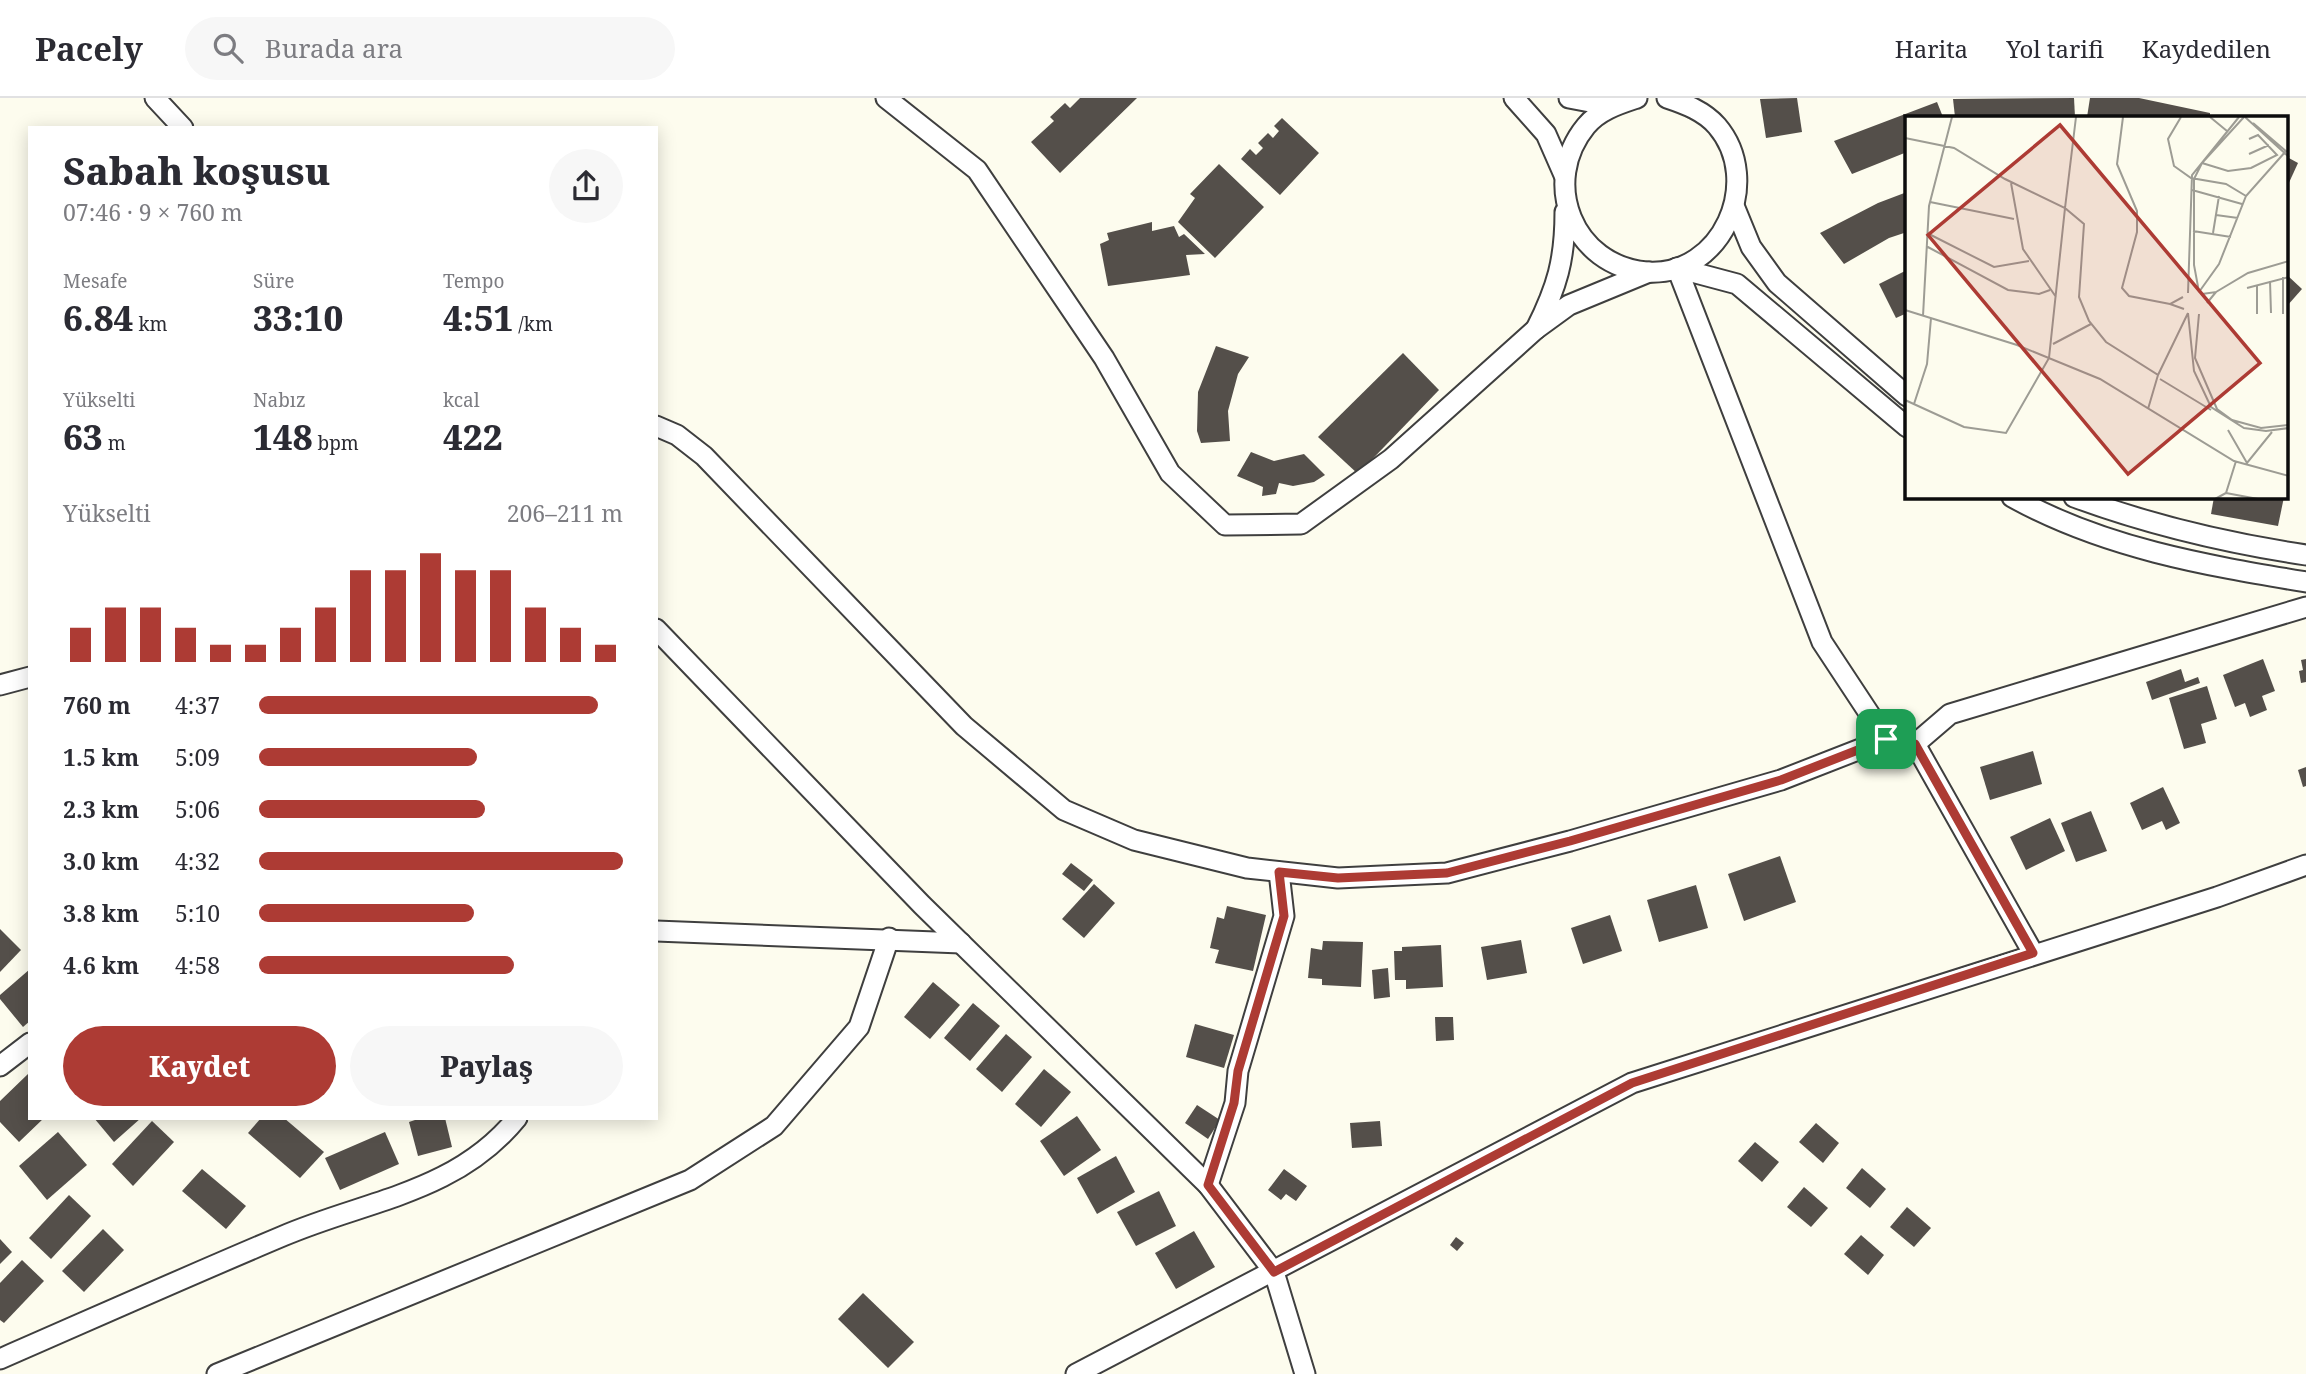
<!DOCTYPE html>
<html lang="tr">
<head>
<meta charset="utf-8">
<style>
  body { margin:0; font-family:"Noto Serif",serif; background:#f7f7f7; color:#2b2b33; height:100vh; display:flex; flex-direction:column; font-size:26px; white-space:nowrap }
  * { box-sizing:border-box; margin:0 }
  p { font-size:23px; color:#7c7c81 }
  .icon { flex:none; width:38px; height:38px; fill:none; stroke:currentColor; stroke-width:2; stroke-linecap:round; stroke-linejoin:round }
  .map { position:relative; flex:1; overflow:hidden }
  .side { position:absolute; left:28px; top:28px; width:630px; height:994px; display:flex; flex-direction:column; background:#fff; border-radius:0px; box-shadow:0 4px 18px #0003 }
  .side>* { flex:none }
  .pin { position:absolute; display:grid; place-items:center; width:60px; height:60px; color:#fff; margin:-30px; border-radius:14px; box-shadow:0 4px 10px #0006 }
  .round { display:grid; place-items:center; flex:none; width:74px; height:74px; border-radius:37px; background:#f7f7f7 }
  .summary { display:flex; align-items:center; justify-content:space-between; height:119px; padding:0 35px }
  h1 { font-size:38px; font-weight:800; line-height:52px }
  .metrics { display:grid; grid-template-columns:repeat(3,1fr); gap:10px; height:119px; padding:7px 35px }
  .metrics div { display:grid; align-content:center }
  .metrics b { font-size:35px; font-weight:800 }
  .metrics small { font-size:19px; font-weight:400 }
  .metrics p { font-size:19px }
  .chart { height:196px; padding:14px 35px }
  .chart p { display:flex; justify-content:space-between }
  .chart svg { width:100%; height:126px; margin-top:7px; stroke:#ad3b34; stroke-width:6 }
  .button { display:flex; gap:14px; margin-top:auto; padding:14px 35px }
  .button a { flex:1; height:80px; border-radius:42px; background:#ad3b34; color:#fff; font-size:28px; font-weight:800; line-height:80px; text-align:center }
  .button a+a { background:#f7f7f7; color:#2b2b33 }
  ul { padding:0 35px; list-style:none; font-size:23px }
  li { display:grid; grid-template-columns:112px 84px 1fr; align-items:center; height:52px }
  li i { height:18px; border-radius:9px; background:#ad3b34 }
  header { display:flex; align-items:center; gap:42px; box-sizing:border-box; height:98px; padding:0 35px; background:#fff; border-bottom:2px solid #e1e1e2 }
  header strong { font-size:33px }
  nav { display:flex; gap:38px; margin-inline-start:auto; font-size:24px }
  .search { width:490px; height:63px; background:#f7f7f7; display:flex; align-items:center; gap:18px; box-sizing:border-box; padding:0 24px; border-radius:38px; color:#7c7c81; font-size:26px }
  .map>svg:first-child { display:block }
  .building { fill:#544f4a }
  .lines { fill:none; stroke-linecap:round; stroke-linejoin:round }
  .minor-casing { stroke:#3f3f3f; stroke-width:23 }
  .minor { stroke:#fff; stroke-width:19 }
  .route-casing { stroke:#fff; stroke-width:14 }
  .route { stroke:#ad3b34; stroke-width:9 }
  .inset-road { fill:none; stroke:#9d9c94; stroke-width:2 }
  .view { fill:#ad3b34; fill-opacity:0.15; stroke:#ad3b34; stroke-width:3.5 }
  .inset-edge { fill:none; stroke:#0c0c0c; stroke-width:3.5 }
</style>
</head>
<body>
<header>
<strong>Pacely</strong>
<div class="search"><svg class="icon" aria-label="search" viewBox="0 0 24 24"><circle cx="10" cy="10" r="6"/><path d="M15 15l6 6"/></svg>Burada ara</div>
<nav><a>Harita</a><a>Yol tarifi</a><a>Kaydedilen</a></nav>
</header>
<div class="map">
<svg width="2306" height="1276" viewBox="0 0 2306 1276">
  <rect width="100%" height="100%" fill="#fdfcee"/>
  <g class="building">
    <polygon points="1080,0 1137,0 1060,75 1031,44 1054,23 1050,19 1065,5 1070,10"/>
    <polygon points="1797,0 1802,34 1766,40 1760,1"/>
    <polygon points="2074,0 2075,19 1955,19 1953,1"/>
    <polygon points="2090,0 2139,0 2210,15 2210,19 2087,19"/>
    <polygon points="1937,4 1943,19 1907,19 1907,54 1852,76 1834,43"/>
    <polygon points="1282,20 1319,55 1280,97 1241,61 1250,51 1256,57 1263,50 1258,45 1268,35 1273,40 1279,33 1274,28"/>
    <polygon points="2287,59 2298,65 2287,89"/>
    <polygon points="1219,66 1264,109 1215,160 1178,124 1195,100 1190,96"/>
    <polygon points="1907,94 1907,134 1889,140 1844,166 1820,135 1878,105"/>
    <polygon points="1152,124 1152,133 1174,128 1179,139 1184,136 1205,156 1186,157 1190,177 1108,188 1100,146 1109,142 1107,135"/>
    <polygon points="1907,172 1907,215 1896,220 1879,186"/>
    <polygon points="2287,177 2302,191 2287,208"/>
    <polygon points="1216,248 1249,259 1238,276 1228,313 1230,343 1201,345 1197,333 1198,294"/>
    <polygon points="1403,255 1439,292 1358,376 1318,339"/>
    <polygon points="1251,354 1274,363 1304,356 1325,377 1314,384 1293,388 1279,385 1276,396 1262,398 1263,389 1237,378"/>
    <polygon points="2214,399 2284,399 2278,428 2211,416"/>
    <polygon points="2263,561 2275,593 2262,598 2267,612 2250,619 2245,605 2235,609 2223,577"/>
    <polygon points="2306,561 2306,584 2301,585 2299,573 2303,572 2301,562"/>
    <polygon points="2181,571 2185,584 2198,579 2200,585 2152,602 2146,584"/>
    <polygon points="2207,588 2217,621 2201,626 2206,645 2184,651 2169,600"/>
    <polygon points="2033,653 2042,686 1990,702 1980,669"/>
    <polygon points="2306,669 2306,688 2303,689 2298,672"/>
    <polygon points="2163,689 2180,725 2166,732 2162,723 2142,732 2130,705"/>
    <polygon points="2091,713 2107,753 2076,764 2061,725"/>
    <polygon points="2050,720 2065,753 2026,772 2010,739"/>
    <polygon points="1780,758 1796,804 1744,823 1728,776"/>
    <polygon points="1071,765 1093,782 1084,793 1062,776"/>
    <polygon points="1094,786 1115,805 1084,840 1062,821"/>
    <polygon points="1696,787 1708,830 1659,844 1647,802"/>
    <polygon points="1227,808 1266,817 1253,873 1215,865 1219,852 1210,850 1217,819 1224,821"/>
    <polygon points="1610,817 1622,853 1583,866 1571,830"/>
    <polygon points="0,831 21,852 0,874"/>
    <polygon points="1521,842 1527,875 1487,882 1481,849"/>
    <polygon points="1323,843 1363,844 1361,889 1322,887 1322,881 1308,880 1311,850 1322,852"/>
    <polygon points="1441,847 1443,889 1406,891 1406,882 1395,882 1394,853 1402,853 1402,849"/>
    <polygon points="1388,870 1390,899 1374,901 1372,872"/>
    <polygon points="30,871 30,923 23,929 0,901 0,897"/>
    <polygon points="933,884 960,907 930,941 904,919"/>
    <polygon points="973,905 1000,928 970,963 944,940"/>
    <polygon points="1435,919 1453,919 1454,942 1436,943"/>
    <polygon points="1195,926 1234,937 1224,970 1186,959"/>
    <polygon points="1006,936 1032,959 1002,994 976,971"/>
    <polygon points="1044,971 1071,994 1041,1029 1015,1006"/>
    <polygon points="28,976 30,1020 44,1020 19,1044 0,1024 0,1003"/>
    <polygon points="1197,1007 1220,1022 1208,1041 1185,1025"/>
    <polygon points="1077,1018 1101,1052 1064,1078 1040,1043"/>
    <polygon points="94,1020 141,1020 114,1044"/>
    <polygon points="261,1020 284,1020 324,1054 300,1080 248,1035"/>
    <polygon points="421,1020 445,1020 452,1049 418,1058 409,1024"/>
    <polygon points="152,1023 174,1044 133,1088 112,1066"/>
    <polygon points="1380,1023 1382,1048 1352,1050 1350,1025"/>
    <polygon points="1816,1025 1839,1045 1823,1065 1799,1044"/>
    <polygon points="58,1034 87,1067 47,1102 19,1068"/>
    <polygon points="385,1034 399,1066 340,1092 325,1060"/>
    <polygon points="1755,1044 1779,1064 1762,1084 1738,1063"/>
    <polygon points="1116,1058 1135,1094 1097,1116 1077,1080"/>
    <polygon points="1862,1070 1886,1091 1870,1110 1846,1090"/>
    <polygon points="202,1071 246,1108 226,1131 182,1093"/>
    <polygon points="1284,1071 1307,1088 1296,1103 1286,1096 1281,1102 1268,1092"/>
    <polygon points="1804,1089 1828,1110 1811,1129 1787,1109"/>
    <polygon points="1159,1093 1176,1128 1136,1148 1117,1114"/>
    <polygon points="69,1097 91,1118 51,1161 29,1140"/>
    <polygon points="1907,1109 1931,1130 1914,1149 1890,1129"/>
    <polygon points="103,1131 124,1152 84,1194 62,1173"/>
    <polygon points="1194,1133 1215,1169 1176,1191 1155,1155"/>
    <polygon points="1861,1137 1884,1157 1868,1177 1844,1156"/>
    <polygon points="1456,1139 1464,1145 1457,1153 1450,1147"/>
    <polygon points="0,1141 12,1154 0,1166"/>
    <polygon points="22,1162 44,1183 4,1225 0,1222 0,1185"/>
    <polygon points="863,1195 914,1244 888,1270 838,1221"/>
  </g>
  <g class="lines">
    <g class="minor-casing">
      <g id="minor">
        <polyline points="155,0 183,30"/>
        <polyline points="886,0 977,72 1104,260 1170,375 1225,427 1301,426 1391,361 1536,231"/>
        <polyline points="1514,0 1546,36 1564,77"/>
        <polyline points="1569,0 1611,8 1609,0"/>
        <path d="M 1637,0 C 1619,6 1599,12 1586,28 C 1540,84 1573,168 1647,174 C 1722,179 1764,83 1717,28 C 1704,13 1685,6 1667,0"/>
        <polyline points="1735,110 1751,149 1777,185 1907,298"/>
        <path d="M 1565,114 C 1565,162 1557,189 1536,231 L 1569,207 L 1649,174"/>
        <polyline points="1677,170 1822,544 1886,641"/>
        <polyline points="1677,170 1737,186 1907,329"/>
        <polyline points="656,328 677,337 704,358 964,628 1064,712 1134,742 1247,770 1338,780 1447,775 1570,743 1781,682 1886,641 1915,646 2033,855"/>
        <path d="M 2012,399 C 2104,450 2204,467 2306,484"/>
        <path d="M 2074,399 C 2150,427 2226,445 2306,457"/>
        <polyline points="656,531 922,807 1208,1087 1274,1174 1305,1276"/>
        <polyline points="0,587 30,579"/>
        <polyline points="1915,646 1950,616 2306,509"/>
        <polyline points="656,833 961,845"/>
        <polyline points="0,968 30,945"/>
        <polyline points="1208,1087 1235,1005 1238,973 1284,818 1279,774"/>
        <path d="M 0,1261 C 94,1220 188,1178 283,1138 C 367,1102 456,1095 517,1020"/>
        <polyline points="217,1276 690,1082 774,1028 859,929 889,840"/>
        <polyline points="1076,1276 1632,985 2217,799 2306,767"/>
      </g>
    </g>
    <use href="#minor" class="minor"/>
  </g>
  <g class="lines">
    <g class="route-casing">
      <polygon id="route" points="1886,641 1915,646 2033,855 1632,985 1274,1174 1208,1087 1234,1005 1238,973 1284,818 1279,774 1338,780 1447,775 1570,743 1781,682"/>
    </g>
    <use href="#route" class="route"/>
  </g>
  <g transform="translate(1905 18)">
    <rect width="383" height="383" fill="#fdfcee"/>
    <path class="inset-road" d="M 171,1 L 160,92 L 179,108 L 174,181 L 184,205 L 201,226 L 253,259 L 243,293M 218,1 L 212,48 L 232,95 L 232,116 L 217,172 L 224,180 L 265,188M 276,1 L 263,23 L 269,50 L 286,62 L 321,68 L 341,80M 305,1 L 322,15M 340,1 L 384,41M 348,7 L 382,36M 0,22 L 49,32 L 100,63 L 160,92 L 144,242 L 101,317 L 59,311 L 0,284M 344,38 L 364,29M 297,47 L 323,55 L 346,52 L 372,39 L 353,19 L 344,23M 106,67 L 118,133 L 151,181M 287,74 L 337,88M 25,86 L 109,103M 311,99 L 333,102M 288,115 L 326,121M 22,117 L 89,151 L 124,145M 308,117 L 314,80M 21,130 L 103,174 L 134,178 L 145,174M 378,161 L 378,198M 365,165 L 366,197M 352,169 L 352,198M 342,172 L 384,161M 294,176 L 289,149 L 289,63 L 297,47 L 339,1M 294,176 L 314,148 L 341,80 L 381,35M 311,176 L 343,157 L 384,145M 283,177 L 287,59 L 334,1M 297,178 L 311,176 L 302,187M 278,181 L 265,188 L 279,193M 0,194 L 112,229 L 195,263 L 329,345 L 384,360M 283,197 L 289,255 L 306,291 L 339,312 L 361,315 L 384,312M 294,198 L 290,242 L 312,293 L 327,304 L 356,312 L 384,309M 18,200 L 24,90 L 47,1M 148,228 L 186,208M 253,259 L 283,197M 255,263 L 306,294M 9,288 L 22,248 L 26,202M 323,314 L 342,347 L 367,316M 321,377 L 353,383M 310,383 L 321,377 L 331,345"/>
    <path class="view" d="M 155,9 L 355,247 L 223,358 L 23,119 Z"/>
    <rect width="383" height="383" class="inset-edge"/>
  </g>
</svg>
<div class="pin" style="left:1886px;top:641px;background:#1e9e55"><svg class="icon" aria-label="arrive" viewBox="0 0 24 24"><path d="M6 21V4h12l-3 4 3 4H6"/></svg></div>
<section class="side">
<div class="summary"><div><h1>Sabah koşusu</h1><p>07:46 · 9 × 760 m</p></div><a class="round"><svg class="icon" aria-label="share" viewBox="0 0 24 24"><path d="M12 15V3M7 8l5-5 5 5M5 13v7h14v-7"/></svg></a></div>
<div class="metrics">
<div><p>Mesafe</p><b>6.84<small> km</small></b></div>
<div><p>Süre</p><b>33:10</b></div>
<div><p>Tempo</p><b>4:51<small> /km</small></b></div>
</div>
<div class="metrics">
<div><p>Yükselti</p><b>63<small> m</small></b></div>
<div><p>Nabız</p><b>148<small> bpm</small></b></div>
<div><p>kcal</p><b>422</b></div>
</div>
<div class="chart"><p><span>Yükselti</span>206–211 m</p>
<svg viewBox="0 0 160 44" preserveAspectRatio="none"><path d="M5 44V32M15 44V25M25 44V25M35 44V32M45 44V38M55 44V38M65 44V32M75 44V25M85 44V12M95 44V12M105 44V6M115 44V12M125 44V12M135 44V25M145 44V32M155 44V38"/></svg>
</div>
<ul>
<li><b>760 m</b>4:37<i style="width:93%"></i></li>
<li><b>1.5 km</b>5:09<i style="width:60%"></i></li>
<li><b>2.3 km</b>5:06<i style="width:62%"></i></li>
<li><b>3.0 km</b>4:32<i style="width:100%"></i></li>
<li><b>3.8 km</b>5:10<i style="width:59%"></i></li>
<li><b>4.6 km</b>4:58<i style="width:70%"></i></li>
</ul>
<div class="button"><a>Kaydet</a><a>Paylaş</a></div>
</section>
</div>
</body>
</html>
